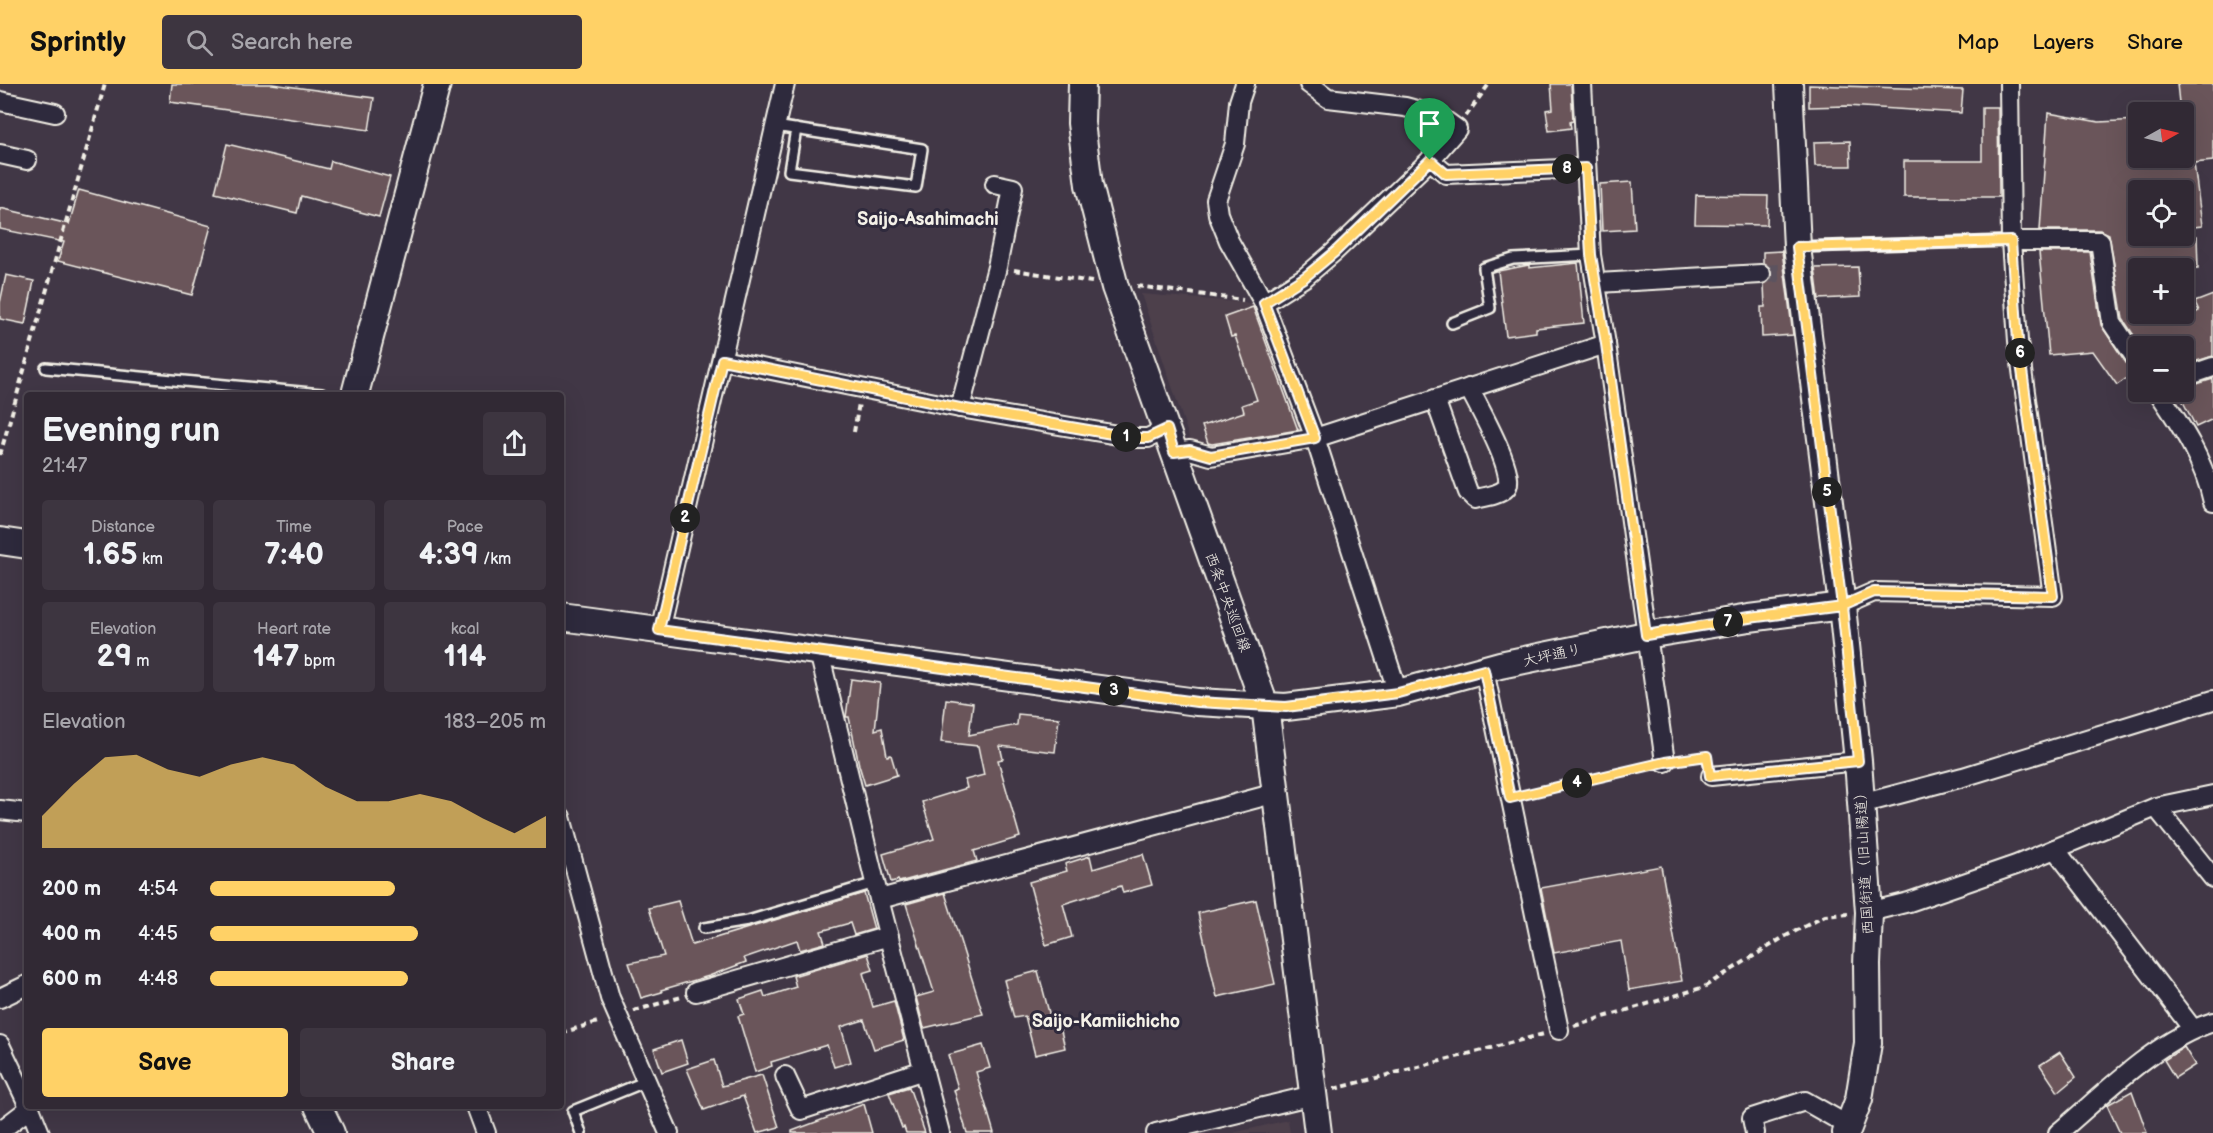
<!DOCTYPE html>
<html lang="en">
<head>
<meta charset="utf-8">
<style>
  body { margin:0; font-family:"Balsamiq Sans","Klee One",sans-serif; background:#3d3540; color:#f1f3f6; height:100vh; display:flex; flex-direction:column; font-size:22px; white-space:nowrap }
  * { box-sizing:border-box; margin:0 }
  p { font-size:20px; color:#a8a6ac }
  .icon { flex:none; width:33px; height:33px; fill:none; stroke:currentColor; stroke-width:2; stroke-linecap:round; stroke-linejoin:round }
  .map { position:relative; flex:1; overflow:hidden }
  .side { position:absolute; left:24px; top:308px; width:540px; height:717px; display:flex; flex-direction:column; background:#312934; border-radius:6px; box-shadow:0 6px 24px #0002,0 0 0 2px #4c454f }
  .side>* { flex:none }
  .needle { width:39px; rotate:82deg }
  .buttons { position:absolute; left:2128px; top:18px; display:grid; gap:12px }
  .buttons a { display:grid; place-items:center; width:66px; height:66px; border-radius:6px; background:#312934; box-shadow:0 6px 24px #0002,0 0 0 2px #4c454f; font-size:30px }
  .pin { position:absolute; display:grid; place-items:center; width:51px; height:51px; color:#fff; margin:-62px -26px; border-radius:50% 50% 50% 0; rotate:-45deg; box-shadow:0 0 6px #0007 }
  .pin .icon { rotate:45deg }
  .km { position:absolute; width:30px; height:30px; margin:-15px; border-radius:50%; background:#222; color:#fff; font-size:16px; line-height:30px; text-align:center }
  .round { display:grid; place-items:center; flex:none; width:63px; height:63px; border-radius:6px; background:#3d3540 }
  .head { display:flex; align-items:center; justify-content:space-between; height:102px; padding:0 18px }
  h1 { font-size:33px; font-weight:700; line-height:45px }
  .metrics { display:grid; grid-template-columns:repeat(3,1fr); gap:9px; height:102px; padding:6px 18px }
  .metrics div { display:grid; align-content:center; border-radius:6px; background:#3d3540; text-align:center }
  .metrics b { font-size:30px; font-weight:700 }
  .metrics small { font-size:16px; font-weight:400 }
  .metrics p { font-size:16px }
  .chart { height:168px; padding:12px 18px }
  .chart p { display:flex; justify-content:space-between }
  .chart svg { width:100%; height:108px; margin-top:6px; fill:#ffd166; opacity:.7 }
  .cta { display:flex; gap:12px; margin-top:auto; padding:12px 18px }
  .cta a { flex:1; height:69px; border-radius:6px; background:#ffd166; color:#111; font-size:24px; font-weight:700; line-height:69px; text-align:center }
  .cta a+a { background:#3d3540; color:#f1f3f6 }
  ul { padding:0 18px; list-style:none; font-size:20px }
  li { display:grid; grid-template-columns:96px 72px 1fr; align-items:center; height:45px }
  li i { height:15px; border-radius:8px; background:#ffd166 }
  header { display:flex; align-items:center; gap:36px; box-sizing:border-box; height:84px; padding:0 30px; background:#ffd166; color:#111 }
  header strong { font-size:28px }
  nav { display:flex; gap:33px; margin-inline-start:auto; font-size:21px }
  .search { width:420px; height:54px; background:#3d3540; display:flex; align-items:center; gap:15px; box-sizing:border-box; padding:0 21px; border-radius:6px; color:#a8a6ac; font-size:22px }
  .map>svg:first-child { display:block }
  .built { fill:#4e404c }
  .building { fill:#6b555a; stroke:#f4f1e8; stroke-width:1.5 }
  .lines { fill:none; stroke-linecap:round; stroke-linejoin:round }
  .street-tunnel { stroke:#5c535e; stroke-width:18; stroke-dasharray:18 9; stroke-linecap:butt }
  .lane-casing { stroke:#f4f1e8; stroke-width:14 }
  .street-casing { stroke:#f4f1e8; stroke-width:22 }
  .secondary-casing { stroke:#f4f1e8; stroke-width:30 }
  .path { stroke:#f4f1e8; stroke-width:4; stroke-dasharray:6 4.5; stroke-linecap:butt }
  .lane { stroke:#2f2a3d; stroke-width:9 }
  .street { stroke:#2f2a3d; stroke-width:18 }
  .secondary { stroke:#2f2a3d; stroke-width:26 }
  .route-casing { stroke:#fff; stroke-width:12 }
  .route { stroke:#ffd166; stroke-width:8 }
  .labels { text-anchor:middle; stroke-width:6; stroke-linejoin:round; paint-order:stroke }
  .street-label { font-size:15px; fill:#f4f1e8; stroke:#2f2a3d }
  .quarter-label { font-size:18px; font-weight:bold; fill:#f4f1e8; stroke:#2f2a3d }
</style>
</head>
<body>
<header>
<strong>Sprintly</strong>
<div class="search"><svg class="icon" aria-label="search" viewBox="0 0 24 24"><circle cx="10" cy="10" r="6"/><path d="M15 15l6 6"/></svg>Search here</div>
<nav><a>Map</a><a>Layers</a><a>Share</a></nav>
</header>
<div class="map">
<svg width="2213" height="1049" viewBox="0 0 2213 1049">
  <rect width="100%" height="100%" fill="#413746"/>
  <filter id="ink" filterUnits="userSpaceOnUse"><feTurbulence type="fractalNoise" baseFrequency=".0167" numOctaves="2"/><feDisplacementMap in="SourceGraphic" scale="12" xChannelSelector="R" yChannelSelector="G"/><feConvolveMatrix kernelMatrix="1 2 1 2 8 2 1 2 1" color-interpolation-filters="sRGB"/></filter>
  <g filter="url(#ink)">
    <g class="built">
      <polygon points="1141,210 1260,220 1308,352 1215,367 1192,362"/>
      <polygon points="1288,1036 1290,1049 1233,1049"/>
    </g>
    <g class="building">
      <polygon points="172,0 272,0 374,14 369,46 170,18"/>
      <polygon points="1551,0 1571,0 1573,37 1570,38 1571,44 1549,47 1546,26 1553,25"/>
      <polygon points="2177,0 2213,0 2213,77 2194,79 2202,142 2184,144 2184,106 2139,106 2139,152 2197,152 2198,184 2139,184 2139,230 2165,230 2170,241 2199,227 2195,218 2213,211 2213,272 2184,281 2184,262 2141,262 2123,235 2109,150 2100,146 2040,146 2048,29 2099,38 2139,36 2139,74 2184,74 2184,28 2180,28"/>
      <polygon points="1809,1 1963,6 1961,29 1846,22 1809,23"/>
      <polygon points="1982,23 1998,23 1999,113 1904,113 1904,77 1982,77"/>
      <polygon points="1850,57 1851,82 1815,82 1814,58"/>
      <polygon points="227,60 329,85 331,77 390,93 379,133 301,112 297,129 215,109"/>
      <polygon points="1632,98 1635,145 1602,147 1600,100"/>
      <polygon points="79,106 211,142 192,211 58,177 64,158 0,145 0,124 69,140"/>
      <polygon points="1696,111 1768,112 1767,141 1695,140"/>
      <polygon points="1782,167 1793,251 1762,253 1761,223 1765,223 1764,200 1771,196 1772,190 1770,183 1763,179 1763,168"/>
      <polygon points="2039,168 2090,168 2101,241 2130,285 2134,289 2117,301 2093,267 2049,271"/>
      <polygon points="1578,179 1584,239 1536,244 1536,248 1506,252 1498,187 1529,181 1529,184"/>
      <polygon points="1858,183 1860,213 1819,215 1815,184"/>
      <polygon points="6,191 34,197 25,240 0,235 0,219"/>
      <polygon points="1253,223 1298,346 1212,360 1208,359 1202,342 1244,328 1242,321 1257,316 1235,252 1231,253 1225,233"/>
      <polygon points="2213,295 2213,335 2196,343 2178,308 2184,308 2184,304"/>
      <polygon points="851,595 880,599 875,646 882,644 887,672 891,671 897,691 865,701 859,681 849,633 846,633"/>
      <polygon points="946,615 973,619 969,651 1017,641 1018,630 1059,634 1055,668 1000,662 1003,675 998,676 1020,753 974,767 977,777 899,798 898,796 891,798 883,770 934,755 922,718 967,704 965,696 984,691 978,662 941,658"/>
      <polygon points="1143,770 1152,801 1123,809 1121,802 1063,820 1072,853 1046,861 1029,798 1067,787 1065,780 1090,772 1093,785"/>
      <polygon points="1661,782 1682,897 1629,906 1621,857 1554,869 1541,804"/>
      <polygon points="864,809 874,845 854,851 850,839 821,847 825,859 800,866 797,856 744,874 746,878 709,892 661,906 662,908 641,914 629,879 664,872 649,824 678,817 692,861"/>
      <polygon points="945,809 983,930 924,944 916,913 934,908 906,820"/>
      <polygon points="1256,816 1275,900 1217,913 1198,829"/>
      <polygon points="868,870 873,886 863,889 873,923 894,917 904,956 874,965 864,936 841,943 851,978 834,983 827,961 771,978 772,982 755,988 738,932 744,930 739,915 763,907 765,913 796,903 793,892"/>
      <polygon points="1038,887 1052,940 1059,938 1065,964 1035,971 1025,932 1014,934 1004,896"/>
      <polygon points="681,956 688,979 662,988 654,965"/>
      <polygon points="983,961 990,984 976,988 994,1049 967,1049 954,1006 958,1004 948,971"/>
      <polygon points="2184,963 2195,981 2175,994 2164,976"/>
      <polygon points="2060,968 2076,993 2058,1008 2040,981"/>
      <polygon points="714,976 722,1002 762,991 779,1043 757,1049 743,1012 704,1026 687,985"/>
      <polygon points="909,1003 925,1049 906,1049 904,1043 902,1044 889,1009"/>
      <polygon points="2132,1007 2147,1049 2120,1049 2107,1021"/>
      <polygon points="864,1020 872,1049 792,1049 792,1047"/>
    </g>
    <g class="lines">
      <polyline class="street-tunnel" points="1761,190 1800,188"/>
      <g class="lane-casing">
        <g id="lane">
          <polyline points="775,42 922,65 916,103 789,87 796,45"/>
          <polyline points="1798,163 2011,157"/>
          <polyline points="1452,239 1490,224 1484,184 1513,175 1591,171"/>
          <polyline points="46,284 322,310"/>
          <polyline points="704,844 748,837 875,799"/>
          <polyline points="581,1049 573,1027 647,997"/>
        </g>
      </g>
      <g class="street-casing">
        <g id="street">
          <polyline points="1245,0 1239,18 1235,60 1216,116 1218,130 1229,157 1264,219 1315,354 1398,609"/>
          <polyline points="1309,0 1328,14 1405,23 1439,32 1457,45 1430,76"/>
          <polyline points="1582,0 1591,171 1606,260 1665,678"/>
          <polyline points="0,17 55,29"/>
          <polyline points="0,70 27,76"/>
          <polyline points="2011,157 2100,157 2112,239 2139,279"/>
          <polyline points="1597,199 1761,190"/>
          <polyline points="1264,219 1305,193 1334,168 1430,76 1446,90 1585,84"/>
          <polyline points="722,276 960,324 1135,354 1148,354 1167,345"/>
          <polyline points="2184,293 2213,283"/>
          <path d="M 2158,308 C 2182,343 2204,376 2213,418"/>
          <path d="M 1435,315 L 1468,408 L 1475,415 C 1484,413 1500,411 1506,404 C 1518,392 1477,320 1469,304"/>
          <polyline points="960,324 997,183 1013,104 995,100"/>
          <polyline points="1175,368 1190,366 1211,372 1315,354 1606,260"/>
          <polyline points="1842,522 1874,508 2053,512 2018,257 2011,157 2009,0"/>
          <polyline points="659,546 785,0"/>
          <polyline points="819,568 881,823 940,1049"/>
          <polyline points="1484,586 1559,946"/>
          <polyline points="1711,692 1858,677"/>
          <polyline points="1861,720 1963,693 2213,616"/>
          <polyline points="2156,723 2213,794"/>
          <polyline points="0,726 27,729"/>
          <polyline points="561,733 610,914 669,1049"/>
          <polyline points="2055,765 2192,944"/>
          <polyline points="880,815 1276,709"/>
          <polyline points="1869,828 1909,818 2016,781 2156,723 2213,711"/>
          <polyline points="696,908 889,852"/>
          <polyline points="0,914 27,901"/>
          <polyline points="0,961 27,1018"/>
          <polyline points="785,992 801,1026 924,986"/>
          <polyline points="476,1022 486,1049"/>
          <polyline points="30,1024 40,1049"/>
          <polyline points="0,1047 30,1024 29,1022"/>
          <polyline points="1156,1049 1313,1011"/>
          <polyline points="1755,1049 1752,1034 1805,1017 1849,1042"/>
          <path d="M 2058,1049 C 2104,1010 2156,956 2213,938"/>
        </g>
      </g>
      <g class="secondary-casing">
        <g id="secondary">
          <polyline points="1082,0 1081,39 1089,101 1115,203 1265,622 1318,1049"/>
          <polyline points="1789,0 1797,163 1842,522 1858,677 1869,828 1867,881 1868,959 1859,1015 1846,1049"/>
          <polyline points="355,310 437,0"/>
          <polyline points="0,457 27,461"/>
          <polyline points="561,533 1197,618 1286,623 1398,609 1500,581 1646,551 1749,534 1842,522"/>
          <polyline points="318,1022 331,1049"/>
        </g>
      </g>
      <g class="path">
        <polyline points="1466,32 1489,0"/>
        <polyline points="1014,186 1092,198"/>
        <polyline points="1137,202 1243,216"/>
        <polyline points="854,348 859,319"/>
        <polyline points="0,371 105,0"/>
        <polyline points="1681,676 1707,672 1708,677"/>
        <polyline points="1528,710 1650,682"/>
        <polyline points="634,927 681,913"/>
        <polyline points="1574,942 1704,903 1784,853 1825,832 1848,830"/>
        <polyline points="561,949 601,937"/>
        <polyline points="1334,1005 1544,950"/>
      </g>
      <use href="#lane" class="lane"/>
      <use href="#street" class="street"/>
      <use href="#secondary" class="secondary"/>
    </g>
  </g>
  <g class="lines" filter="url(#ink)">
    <g class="route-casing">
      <polyline id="route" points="1430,76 1335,168 1305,193 1264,219 1315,354 1211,372 1190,366 1174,368 1167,345 1148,354 1135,354 960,324 722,276 659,546 1197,618 1286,623 1398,609 1484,586 1510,714 1665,678 1707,672 1710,692 1858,677 1842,522 1797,163 2011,157 2018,257 2053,512 1874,508 1842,522 1749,534 1646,551 1606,260 1591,171 1586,84 1446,90 1430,76"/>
    </g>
    <use href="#route" class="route"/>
  </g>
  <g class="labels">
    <g class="street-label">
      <text transform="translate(1228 518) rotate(70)" y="5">西条中央巡回線</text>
      <text transform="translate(1552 571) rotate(-12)" y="5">大坪通り</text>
      <text transform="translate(1864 776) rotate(-93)" y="5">西国街道（旧山陽道）</text>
    </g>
    <g class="quarter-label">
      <text x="928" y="141">Saijo-Asahimachi</text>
      <text x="1106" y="943">Saijo-Kamiichicho</text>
    </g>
  </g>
</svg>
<div class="buttons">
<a><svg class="needle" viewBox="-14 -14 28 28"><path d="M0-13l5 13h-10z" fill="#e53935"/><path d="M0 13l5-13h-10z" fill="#a8a6ac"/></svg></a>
<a><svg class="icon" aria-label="locate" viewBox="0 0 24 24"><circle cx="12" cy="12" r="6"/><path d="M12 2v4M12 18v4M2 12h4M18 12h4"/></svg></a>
<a>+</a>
<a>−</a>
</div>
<div class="pin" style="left:1430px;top:76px;background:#1e9e55"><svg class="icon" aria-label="arrive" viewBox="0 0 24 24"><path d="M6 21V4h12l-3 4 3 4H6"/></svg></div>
<b class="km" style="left:1126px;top:353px">1</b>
<b class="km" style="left:685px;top:434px">2</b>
<b class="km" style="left:1114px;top:607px">3</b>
<b class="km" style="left:1577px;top:699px">4</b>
<b class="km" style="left:1827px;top:408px">5</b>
<b class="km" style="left:2020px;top:269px">6</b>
<b class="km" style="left:1728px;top:538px">7</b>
<b class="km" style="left:1567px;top:85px">8</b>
<section class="side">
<div class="head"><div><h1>Evening run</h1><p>21:47</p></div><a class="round"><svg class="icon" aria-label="share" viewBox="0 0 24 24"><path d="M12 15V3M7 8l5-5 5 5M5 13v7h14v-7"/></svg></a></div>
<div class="metrics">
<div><p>Distance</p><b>1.65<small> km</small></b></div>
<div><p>Time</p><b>7:40</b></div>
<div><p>Pace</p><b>4:39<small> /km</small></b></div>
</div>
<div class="metrics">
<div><p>Elevation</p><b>29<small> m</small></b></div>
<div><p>Heart rate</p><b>147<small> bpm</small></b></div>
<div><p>kcal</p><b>114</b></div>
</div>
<div class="chart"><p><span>Elevation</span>183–205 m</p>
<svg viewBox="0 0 160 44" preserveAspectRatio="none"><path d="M0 44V31L10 18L20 7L30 6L40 12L50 15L60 10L70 7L80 10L90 19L100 25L110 25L120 22L130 25L140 32L150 38L160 31V44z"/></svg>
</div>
<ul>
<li><b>200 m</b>4:54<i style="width:55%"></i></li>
<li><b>400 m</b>4:45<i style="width:62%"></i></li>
<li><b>600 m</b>4:48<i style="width:59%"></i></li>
</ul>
<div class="cta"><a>Save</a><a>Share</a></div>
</section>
</div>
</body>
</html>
